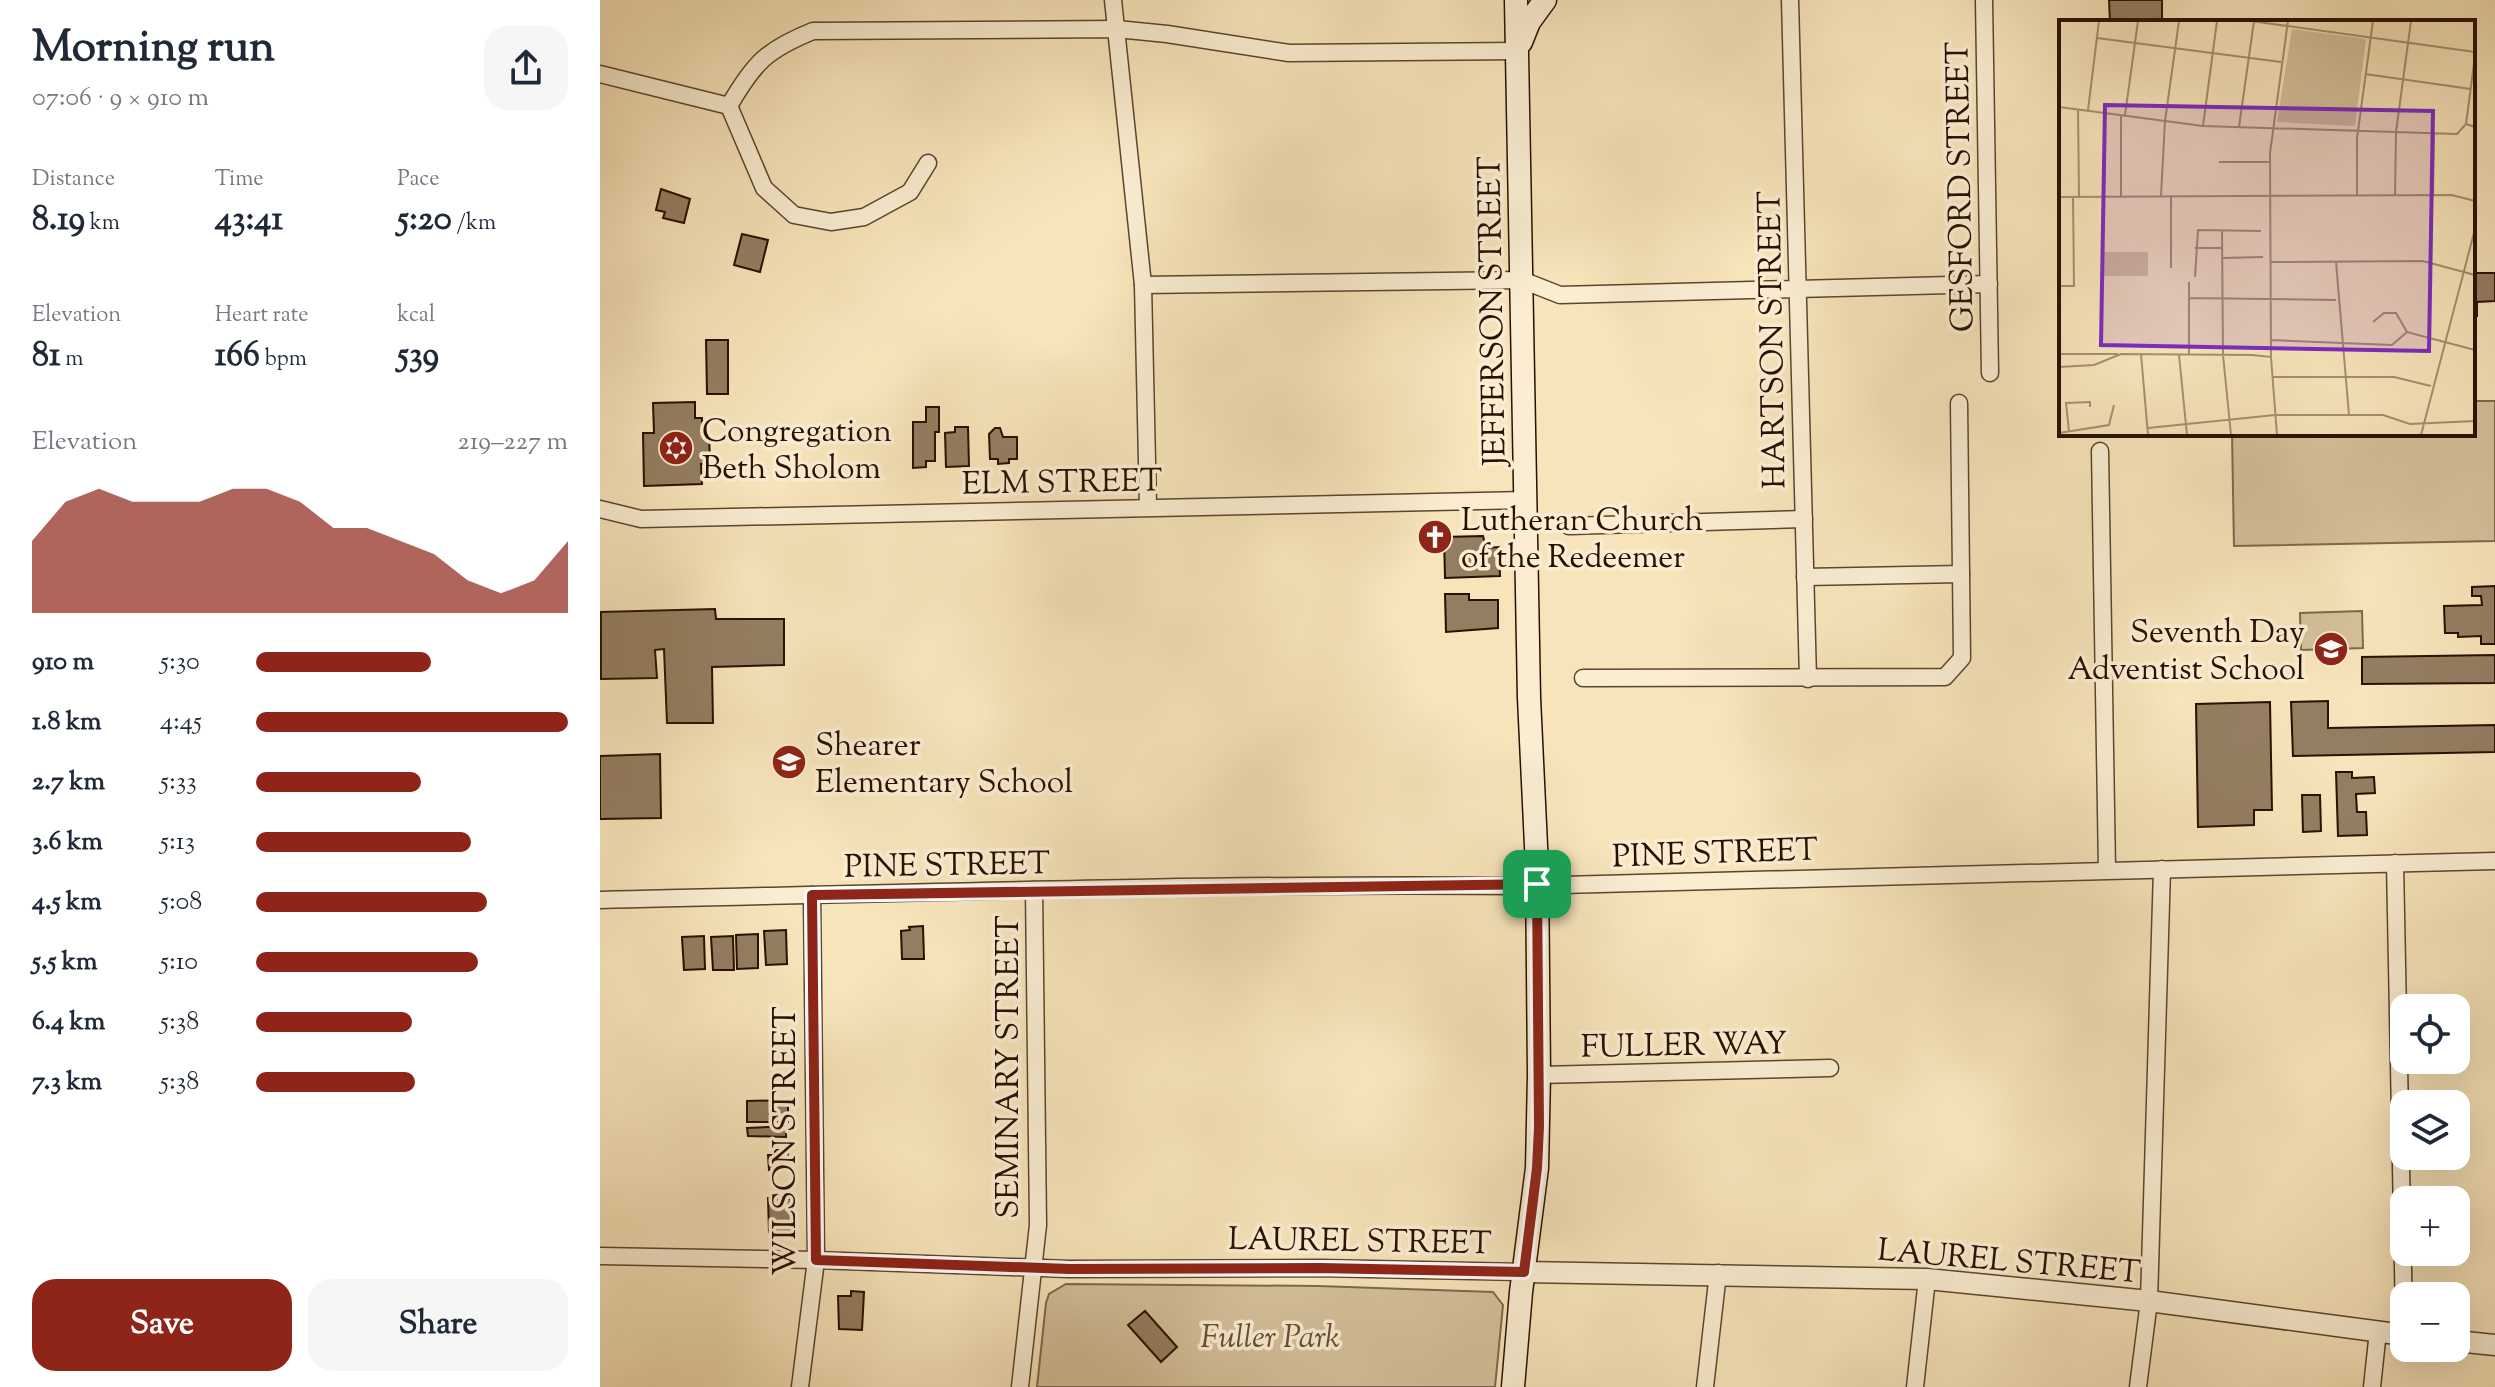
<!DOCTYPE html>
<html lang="en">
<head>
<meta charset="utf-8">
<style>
  body { margin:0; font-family:"Sorts Mill Goudy",serif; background:#f6f6f7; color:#1f2937; height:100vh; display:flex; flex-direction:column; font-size:30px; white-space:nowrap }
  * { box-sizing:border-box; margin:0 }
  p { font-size:26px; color:#747a83 }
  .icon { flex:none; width:44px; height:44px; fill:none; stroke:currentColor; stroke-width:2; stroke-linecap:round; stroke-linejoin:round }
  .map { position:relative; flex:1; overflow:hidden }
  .drawer { display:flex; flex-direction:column; background:#fff; width:600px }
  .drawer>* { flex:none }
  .buttons { position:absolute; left:1790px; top:994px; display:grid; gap:16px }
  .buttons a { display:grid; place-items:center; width:80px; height:80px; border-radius:16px; background:#fff; box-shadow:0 8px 32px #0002; font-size:40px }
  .pin { position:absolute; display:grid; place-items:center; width:68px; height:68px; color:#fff; margin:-34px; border-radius:16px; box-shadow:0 4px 12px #0006 }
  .round { display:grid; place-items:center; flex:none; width:84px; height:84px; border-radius:24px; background:#f6f6f7 }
  .head { display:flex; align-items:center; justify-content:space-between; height:136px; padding:0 32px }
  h1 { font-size:44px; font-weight:700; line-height:60px }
  .figures { display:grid; grid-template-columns:repeat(3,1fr); gap:12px; height:136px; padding:8px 32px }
  .figures div { display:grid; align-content:center }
  .figures b { font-size:34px; font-weight:700 }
  .figures small { font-size:22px; font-weight:400 }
  .figures p { font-size:22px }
  .chart { height:224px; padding:16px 32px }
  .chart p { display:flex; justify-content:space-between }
  .chart svg { width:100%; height:144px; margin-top:8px; fill:#8f2418; opacity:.7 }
  .button { display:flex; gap:16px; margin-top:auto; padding:16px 32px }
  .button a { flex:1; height:92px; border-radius:24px; background:#8f2418; color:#fff; font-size:32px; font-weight:700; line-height:92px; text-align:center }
  .button a+a { background:#f6f6f7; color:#1f2937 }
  ul { padding:0 32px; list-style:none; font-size:26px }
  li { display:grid; grid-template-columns:128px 96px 1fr; align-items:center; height:60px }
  li i { height:20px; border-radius:10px; background:#8f2418 }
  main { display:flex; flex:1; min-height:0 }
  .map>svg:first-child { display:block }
  .green { fill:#d4c09a; stroke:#7e684d; stroke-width:2 }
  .building { fill:#947e61; stroke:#291000; stroke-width:2 }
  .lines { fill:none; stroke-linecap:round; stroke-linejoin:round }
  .minor-casing { stroke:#5c452e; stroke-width:19 }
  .tertiary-casing { stroke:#5c452e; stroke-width:23 }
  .secondary-casing { stroke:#291000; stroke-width:25 }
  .minor { stroke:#faedd2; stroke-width:16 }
  .tertiary { stroke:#faedd2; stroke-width:20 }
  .secondary { stroke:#faedd2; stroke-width:22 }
  .route-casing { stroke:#fff; stroke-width:16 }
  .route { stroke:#8f2418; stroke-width:10 }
  .labels { text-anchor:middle; stroke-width:7; stroke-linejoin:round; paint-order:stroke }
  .street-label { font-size:32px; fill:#291000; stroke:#faedd2 }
  .poi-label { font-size:32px; fill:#291000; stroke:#faedd2; text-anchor:start }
  .park-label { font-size:32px; font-style:italic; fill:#654e36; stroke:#faedd2 }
  .inset-road { fill:none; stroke:#a58f70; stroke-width:2 }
  .view { fill:#7b2cbf; fill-opacity:0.15; stroke:#7b2cbf; stroke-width:4 }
  .inset-edge { fill:none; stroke:#291000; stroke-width:4 }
</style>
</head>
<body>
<main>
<section class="drawer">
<div class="head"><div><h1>Morning run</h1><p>07:06 · 9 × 910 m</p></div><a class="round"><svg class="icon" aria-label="share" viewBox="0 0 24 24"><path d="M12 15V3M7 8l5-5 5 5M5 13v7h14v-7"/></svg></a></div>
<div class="figures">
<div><p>Distance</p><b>8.19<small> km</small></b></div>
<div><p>Time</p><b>43:41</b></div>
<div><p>Pace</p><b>5:20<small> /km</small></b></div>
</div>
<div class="figures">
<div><p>Elevation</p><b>81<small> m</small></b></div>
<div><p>Heart rate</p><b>166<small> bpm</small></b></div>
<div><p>kcal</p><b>539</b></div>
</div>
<div class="chart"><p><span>Elevation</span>219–227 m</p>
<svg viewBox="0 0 160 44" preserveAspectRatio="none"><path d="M0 44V22L10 10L20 6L30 10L40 10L50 10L60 6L70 6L80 10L90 18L100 18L110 22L120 26L130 34L140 38L150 34L160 22V44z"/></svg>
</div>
<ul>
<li><b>910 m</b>5:30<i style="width:56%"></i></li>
<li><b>1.8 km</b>4:45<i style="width:100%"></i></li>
<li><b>2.7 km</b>5:33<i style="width:53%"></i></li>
<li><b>3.6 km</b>5:13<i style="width:69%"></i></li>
<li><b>4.5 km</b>5:08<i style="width:74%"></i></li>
<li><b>5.5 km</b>5:10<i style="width:71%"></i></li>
<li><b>6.4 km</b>5:38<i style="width:50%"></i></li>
<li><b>7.3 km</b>5:38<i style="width:51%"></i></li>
</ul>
<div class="button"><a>Save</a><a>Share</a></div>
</section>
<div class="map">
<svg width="1895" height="1387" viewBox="0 0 1895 1387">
  <rect width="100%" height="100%" fill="#f7e4ba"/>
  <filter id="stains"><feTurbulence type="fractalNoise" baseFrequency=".0025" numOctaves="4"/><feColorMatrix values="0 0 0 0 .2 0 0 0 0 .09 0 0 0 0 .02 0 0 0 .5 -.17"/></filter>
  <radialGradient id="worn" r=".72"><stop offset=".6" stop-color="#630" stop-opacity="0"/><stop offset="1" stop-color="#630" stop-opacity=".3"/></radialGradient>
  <g class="green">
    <polygon points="1873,401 1895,401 1895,541 1634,546 1632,434 1873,434"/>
    <polygon points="1762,611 1763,648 1701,650 1700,613"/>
    <polygon points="466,1284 718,1286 893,1292 903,1305 895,1387 437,1387 446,1303 449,1294"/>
  </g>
  <g class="building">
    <polygon points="1509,0 1562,0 1562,22 1510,22"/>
    <polygon points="61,189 90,199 84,223 63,218 65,212 56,210"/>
    <polygon points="142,234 168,240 160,272 134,265"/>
    <polygon points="1873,273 1895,273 1895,301 1877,302 1877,316 1873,316"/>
    <polygon points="106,340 128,340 128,394 107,394"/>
    <polygon points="95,402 95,418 102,418 102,433 109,432 110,464 101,464 102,484 44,486 43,433 54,433 53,403"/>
    <polygon points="326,407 339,407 339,432 335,432 335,461 326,461 326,467 313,468 313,422 326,422"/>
    <polygon points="355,427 368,427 369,466 346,467 345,433 355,432"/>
    <polygon points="395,428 400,428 403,437 417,437 417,459 409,459 409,463 398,464 398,459 390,459 389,434"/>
    <polygon points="883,536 886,548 899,547 900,576 845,578 844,537"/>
    <polygon points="1895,586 1895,644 1881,644 1881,636 1858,637 1858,633 1845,633 1844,606 1882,605 1881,596 1872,596 1872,587"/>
    <polygon points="845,594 869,594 869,600 898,600 898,628 846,632"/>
    <polygon points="115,609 116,619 184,619 184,665 112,667 113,723 67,723 64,649 55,650 57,678 1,679 1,612"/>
    <polygon points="1895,655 1895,683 1762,684 1762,657"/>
    <polygon points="1728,701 1728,728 1895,725 1895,752 1693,756 1691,702"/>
    <polygon points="1670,702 1672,810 1654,810 1654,825 1598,827 1596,704"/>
    <polygon points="60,754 61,818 0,819 0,756"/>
    <polygon points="1736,772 1752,772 1752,778 1774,777 1775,793 1756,794 1757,812 1766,812 1767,835 1738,836"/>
    <polygon points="1702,795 1720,795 1721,831 1703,832"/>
    <polygon points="323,926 324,959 302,959 301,931 310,930 309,927"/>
    <polygon points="186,930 187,964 166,965 164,931"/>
    <polygon points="158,934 158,968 137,969 136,935"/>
    <polygon points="104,936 105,969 84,970 82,937"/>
    <polygon points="133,936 134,970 113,970 111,937"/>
    <polygon points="188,1100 188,1122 147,1122 147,1101"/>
    <polygon points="186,1126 186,1137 148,1136 147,1128"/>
    <polygon points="175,1150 188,1150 188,1170 169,1170 168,1155 175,1155"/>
    <polygon points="168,1198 193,1199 194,1231 169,1232"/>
    <polygon points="251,1291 264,1292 262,1330 239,1329 238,1296 251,1296"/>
    <polygon points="545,1311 577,1347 561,1362 528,1325"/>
  </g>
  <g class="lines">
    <g class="minor-casing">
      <g id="minor">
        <polyline points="513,0 543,285 548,506"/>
        <polyline points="1190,0 1208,679"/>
        <polyline points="1384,0 1390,373"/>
        <path d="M 0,74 L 129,106 C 154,63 166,50 213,31 L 517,29 L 567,34 L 689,53 L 918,51"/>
        <polyline points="129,106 164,188 194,215 231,222 264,217 310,192 328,163"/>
        <polyline points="543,285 922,280 960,295 1389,284"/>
        <polyline points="1500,451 1507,870"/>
        <polyline points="0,509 41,519 927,500"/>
        <polyline points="969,526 1204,519"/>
        <polyline points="1205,577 1361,574"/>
        <polyline points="983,678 1345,677 1362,658 1359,403"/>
        <polyline points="1795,863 1804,1318"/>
        <path d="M 0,900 C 307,893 615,883 922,886 L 1895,861"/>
        <polyline points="939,1075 1230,1068"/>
        <polyline points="0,1256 216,1260 469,1269 719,1268 924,1272"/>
        <polyline points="200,1387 216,1260 212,895"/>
        <polyline points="420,1387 438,1225 434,890"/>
        <polyline points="1105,1387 1118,1273"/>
        <polyline points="1315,1387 1327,1279"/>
        <polyline points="1538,1387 1549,1301 1562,869"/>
        <polyline points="1772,1387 1778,1331"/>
      </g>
    </g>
    <g class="tertiary-casing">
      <g id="tertiary">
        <polyline points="924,1272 1327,1279 1549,1301 1804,1335"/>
        <polyline points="1856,1341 1895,1345"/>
      </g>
    </g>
    <g class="secondary-casing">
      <g id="secondary">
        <polyline points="921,42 929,22 945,0"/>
        <polyline points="913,1387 921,1292 937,1168 939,1075 937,867 929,698 916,0"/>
      </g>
    </g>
    <use href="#minor" class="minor"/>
    <use href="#tertiary" class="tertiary"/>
    <use href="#secondary" class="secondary"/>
  </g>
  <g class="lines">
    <g class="route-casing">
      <polygon id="route" points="937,884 939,1127 937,1168 924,1272 719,1268 469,1269 216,1260 212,895"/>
    </g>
    <use href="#route" class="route"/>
  </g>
  <defs>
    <g id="synagogue-disc" transform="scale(1.8)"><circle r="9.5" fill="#8f2418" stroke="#faedd2"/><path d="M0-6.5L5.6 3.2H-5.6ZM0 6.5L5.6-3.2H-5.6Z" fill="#fff"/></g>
    <g id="church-disc" transform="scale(1.8)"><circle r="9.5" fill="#8f2418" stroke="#faedd2"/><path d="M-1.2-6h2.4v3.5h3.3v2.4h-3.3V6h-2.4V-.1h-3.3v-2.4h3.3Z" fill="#fff"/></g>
    <g id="school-disc" transform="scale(1.8)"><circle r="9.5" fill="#8f2418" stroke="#faedd2"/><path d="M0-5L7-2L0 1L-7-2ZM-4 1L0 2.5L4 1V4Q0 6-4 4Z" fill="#fff"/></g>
  </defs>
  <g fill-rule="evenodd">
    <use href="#synagogue-disc" x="76" y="448"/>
    <use href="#church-disc" x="835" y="537"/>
    <use href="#school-disc" x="1731" y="649"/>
    <use href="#school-disc" x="189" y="762"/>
  </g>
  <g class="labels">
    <g class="street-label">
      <text transform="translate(1359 187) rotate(-91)" y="11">GESFORD STREET</text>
      <text transform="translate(891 311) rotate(-91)" y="11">JEFFERSON STREET</text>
      <text transform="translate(1171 340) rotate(-91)" y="11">HARTSON STREET</text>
      <text transform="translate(462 481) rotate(-1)" y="11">ELM STREET</text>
      <text transform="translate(1115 852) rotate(-2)" y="11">PINE STREET</text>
      <text transform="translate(347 864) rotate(-1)" y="11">PINE STREET</text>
      <text transform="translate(1084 1044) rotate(-1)" y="11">FULLER WAY</text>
      <text transform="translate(407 1067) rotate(-90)" y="11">SEMINARY STREET</text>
      <text transform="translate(184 1141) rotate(-90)" y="11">WILSON STREET</text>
      <text transform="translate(760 1240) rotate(1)" y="11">LAUREL STREET</text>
      <text transform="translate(1409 1260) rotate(5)" y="11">LAUREL STREET</text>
    </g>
    <g class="poi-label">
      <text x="102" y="441">Congregation<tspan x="102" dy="37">Beth Sholom</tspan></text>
      <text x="861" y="530">Lutheran Church<tspan x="861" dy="37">of the Redeemer</tspan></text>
      <text x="1705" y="642" text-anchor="end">Seventh Day<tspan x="1705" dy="37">Adventist School</tspan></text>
      <text x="215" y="755">Shearer<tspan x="215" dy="37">Elementary School</tspan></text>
    </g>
    <g class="park-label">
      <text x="670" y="1347">Fuller Park</text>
    </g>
  </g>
  <g transform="translate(1459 20)">
    <rect width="416" height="416" fill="#f7e4ba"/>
    <path d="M 233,9 L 307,19 L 296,106 L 218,102 ZM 42,232 L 89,232 L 89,256 L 42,256 Z" fill="#d4c09a"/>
    <path class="inset-road" d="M 192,1 L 416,32M 38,18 L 222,42M 306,54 L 412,69M 0,87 L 144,106 L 398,114 L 407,104 L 416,107M 19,89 L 20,176M 29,90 L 40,1M 62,95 L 62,176M 66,95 L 79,1M 407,104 L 416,36M 144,106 L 158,1M 180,107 L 195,1M 160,142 L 211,142M 336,175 L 337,112 L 352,1M 374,175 L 375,114M 102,176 L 106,101 L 120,1M 112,176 L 112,248M 298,176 L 298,118 L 314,1M 0,177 L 393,175 L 416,181M 163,210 L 164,335 L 172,415M 136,228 L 163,228M 163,238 L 204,237M 211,242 L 364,241 L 416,255M 277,242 L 290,395M 136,257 L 139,210 L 202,211M 0,266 L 15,266 L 14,176M 130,278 L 277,280M 314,302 L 325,293 L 337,293 L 348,312M 211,320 L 333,325 L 348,312 L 416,330M 0,334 L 59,334M 82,334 L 89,415M 130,334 L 130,262M 120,335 L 128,415M 193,335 L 212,337 L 211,133 L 229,1M 212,337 L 218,415M 0,347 L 35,345 L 62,334 L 195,335M 213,357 L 335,357 L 372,366M 89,408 L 216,395 L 324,395 L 351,404 L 416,401M 10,411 L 7,383 L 31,382 L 31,387M 0,413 L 50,405 L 55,385M 362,415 L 416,209"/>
    <path class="view" d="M 46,85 L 374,91 L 370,331 L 42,325 Z"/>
    <rect width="416" height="416" class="inset-edge"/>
  </g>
  <rect width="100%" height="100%" filter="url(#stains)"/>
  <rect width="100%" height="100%" fill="url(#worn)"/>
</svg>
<div class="buttons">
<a><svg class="icon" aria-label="locate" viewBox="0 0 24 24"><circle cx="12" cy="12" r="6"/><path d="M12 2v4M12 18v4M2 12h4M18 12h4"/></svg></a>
<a><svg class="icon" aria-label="layers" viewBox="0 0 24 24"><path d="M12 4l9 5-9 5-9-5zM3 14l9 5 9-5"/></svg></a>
<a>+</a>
<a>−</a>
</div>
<div class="pin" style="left:937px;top:884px;background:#1e9e55"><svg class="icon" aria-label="arrive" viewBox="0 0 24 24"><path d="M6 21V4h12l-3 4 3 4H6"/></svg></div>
</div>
</main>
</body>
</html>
